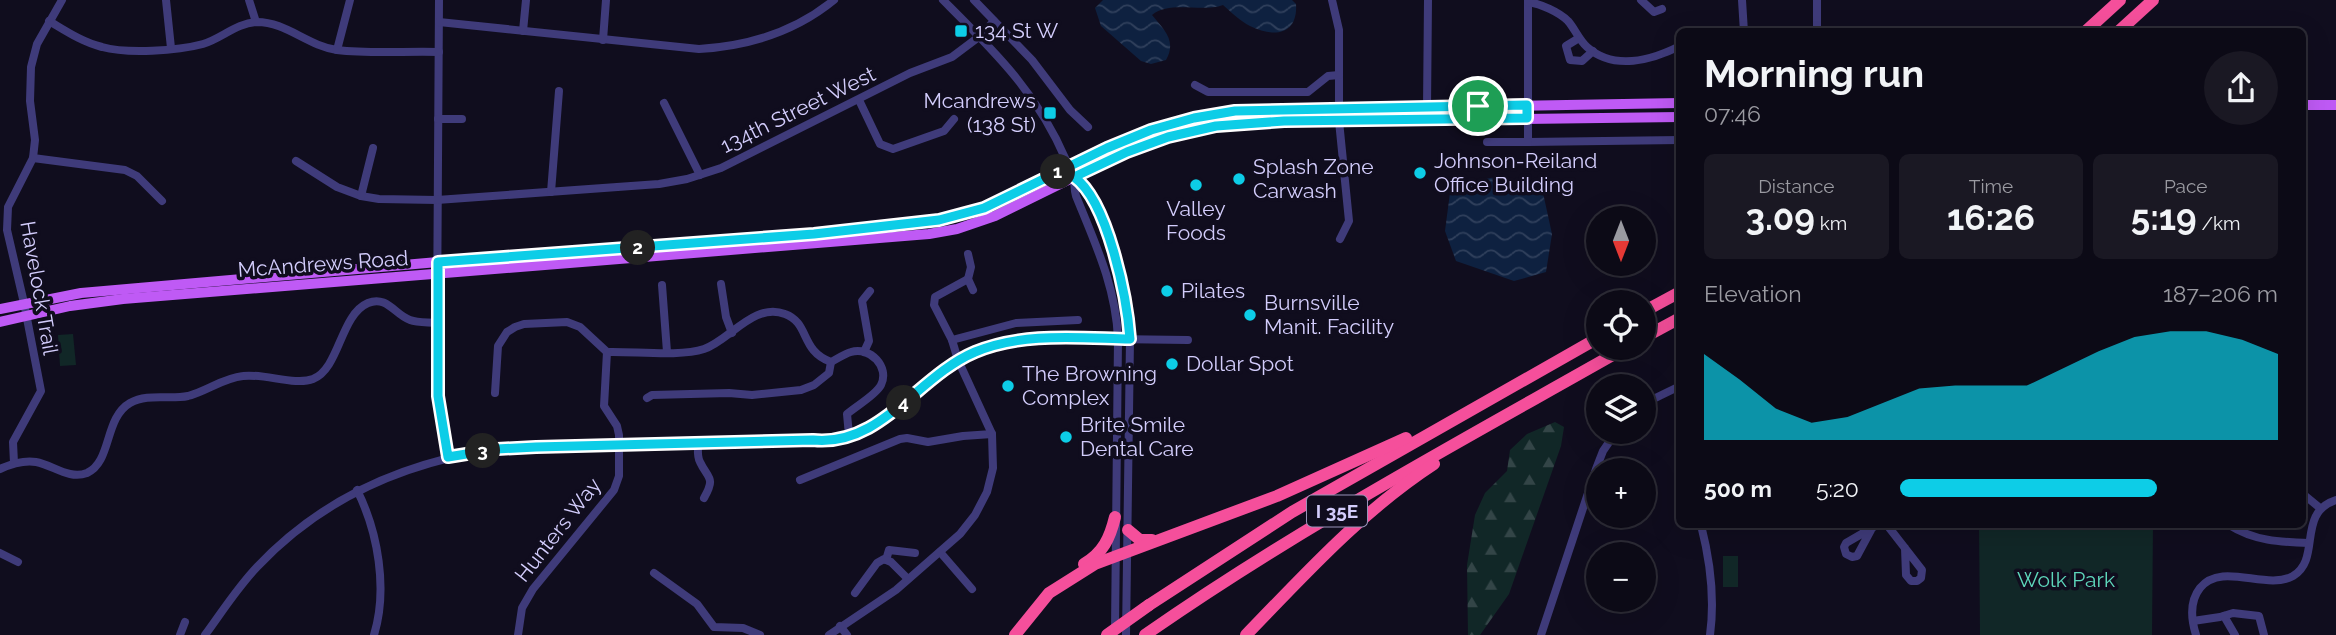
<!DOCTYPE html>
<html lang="en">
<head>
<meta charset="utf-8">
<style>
  body { margin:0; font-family:Raleway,sans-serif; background:#1a1823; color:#f1f3f6; height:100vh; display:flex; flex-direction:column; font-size:26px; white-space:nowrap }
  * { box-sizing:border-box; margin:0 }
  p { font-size:23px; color:#9a9aa1 }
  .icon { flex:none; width:38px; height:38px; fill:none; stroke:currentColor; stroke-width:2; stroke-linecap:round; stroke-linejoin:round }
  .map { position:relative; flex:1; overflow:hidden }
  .sheet { position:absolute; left:1676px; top:28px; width:630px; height:500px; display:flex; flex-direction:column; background:#0c0a16; border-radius:10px; box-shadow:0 7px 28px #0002,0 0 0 2px #2c2b35 }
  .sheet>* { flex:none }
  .needle { width:46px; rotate:180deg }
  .buttons { position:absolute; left:1586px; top:206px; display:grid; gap:14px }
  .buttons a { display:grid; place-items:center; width:70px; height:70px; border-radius:50%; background:#0c0a16; box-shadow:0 7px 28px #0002,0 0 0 2px #2c2b35; font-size:35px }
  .pin { position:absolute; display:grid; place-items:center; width:60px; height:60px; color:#fff; margin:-30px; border:4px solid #fff; border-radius:50%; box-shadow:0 2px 7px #0007 }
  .km { position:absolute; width:35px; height:35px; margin:-18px; border-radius:50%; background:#222; color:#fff; font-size:19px; line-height:35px; text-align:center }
  .round { display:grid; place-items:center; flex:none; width:74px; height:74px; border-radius:37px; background:#1a1823 }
  .head { display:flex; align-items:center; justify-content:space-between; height:119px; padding:0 28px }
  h1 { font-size:38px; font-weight:700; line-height:52px }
  .stats { display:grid; grid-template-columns:repeat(3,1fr); gap:10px; height:119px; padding:7px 28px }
  .stats div { display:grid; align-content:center; border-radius:10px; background:#1a1823; text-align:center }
  .stats b { font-size:35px; font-weight:700 }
  .stats small { font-size:19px; font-weight:400 }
  .stats p { font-size:19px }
  .chart { height:196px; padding:14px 28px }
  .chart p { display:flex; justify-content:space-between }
  .chart svg { width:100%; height:126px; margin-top:7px; fill:#0dcde7; opacity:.7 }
  ul { padding:0 28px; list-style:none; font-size:23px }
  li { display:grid; grid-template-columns:112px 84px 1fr; align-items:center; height:52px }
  li i { height:18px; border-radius:9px; background:#0dcde7 }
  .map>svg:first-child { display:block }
  .green { fill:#112727 }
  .forest { fill:url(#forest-firs) }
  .water { fill:url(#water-waves) }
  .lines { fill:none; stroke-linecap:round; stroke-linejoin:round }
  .minor { stroke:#3f3b7a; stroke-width:8 }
  .major { stroke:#bf5af5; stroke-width:10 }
  .highway { stroke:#f54f9b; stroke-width:12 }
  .highway-bridge { stroke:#f54f9b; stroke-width:12 }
  .route-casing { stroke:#fff; stroke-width:14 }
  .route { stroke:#0dcde7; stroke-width:9 }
  .poi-dot { fill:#0dcde7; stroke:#100d1e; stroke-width:2.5 }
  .labels { text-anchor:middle; stroke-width:7; stroke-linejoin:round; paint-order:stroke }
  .shield { fill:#100d1e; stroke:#9893b9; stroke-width:2 }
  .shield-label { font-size:19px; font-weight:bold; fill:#d3cdfc }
  .poi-label { font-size:21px; fill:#d3cdfc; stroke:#100d1e; text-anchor:start }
  .street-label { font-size:21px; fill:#d3cdfc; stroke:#100d1e }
  .park-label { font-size:21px; fill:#5ed7bb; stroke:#100d1e }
</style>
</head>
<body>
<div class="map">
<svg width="2336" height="635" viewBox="0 0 2336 635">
  <defs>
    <pattern id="forest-firs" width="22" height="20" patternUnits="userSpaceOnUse" patternTransform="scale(1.75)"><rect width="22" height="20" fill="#112727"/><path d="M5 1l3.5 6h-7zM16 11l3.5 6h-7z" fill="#334547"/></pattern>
    <pattern id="water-waves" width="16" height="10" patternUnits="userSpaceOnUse" patternTransform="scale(1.75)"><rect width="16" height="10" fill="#0e2140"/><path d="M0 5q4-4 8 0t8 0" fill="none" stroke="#30405c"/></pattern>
  </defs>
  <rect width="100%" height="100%" fill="#100d1e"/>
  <g class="green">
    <polygon points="73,334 76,365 60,366 58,335"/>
    <polygon points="1979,525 2153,525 2152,635 1980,635"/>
    <rect x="1723" y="556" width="15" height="31"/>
  </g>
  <polygon class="forest" points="1555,422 1564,427 1561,446 1509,594 1480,635 1468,635 1467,565 1475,515 1485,493 1507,471 1510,450 1527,434"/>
  <g class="water">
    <path d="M 1103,0 L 1292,0 L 1296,4 C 1298,35 1274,38 1250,26 C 1240,21 1231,12 1223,5 C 1202,13 1170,0 1152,15 C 1164,30 1177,40 1166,60 L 1151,64 L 1141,61 L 1101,26 L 1095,8 Z"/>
    <polygon points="1502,176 1543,193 1552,234 1546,272 1514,281 1456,261 1445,231 1451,185"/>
  </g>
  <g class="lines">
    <g class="minor">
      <polyline points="166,0 171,48"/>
      <polyline points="249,0 256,22"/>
      <polyline points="439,0 437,323 438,396 448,457"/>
      <path d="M 943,0 C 994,51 1037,92 1066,160 C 1069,166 1073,173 1074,180 C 1075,186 1074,190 1076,196 C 1095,243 1116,287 1118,339 L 1115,630"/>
      <polyline points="974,0 1032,60 1070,110 1088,127"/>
      <polyline points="1332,0 1339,30 1339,121 1349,221 1340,239"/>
      <polyline points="1528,0 1528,142 1680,140"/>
      <polyline points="1641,0 1654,12 1662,9"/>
      <polyline points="1742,0 1744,32"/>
      <path d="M 1528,2 C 1541,4 1559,12 1568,21 C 1575,29 1579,40 1587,47 C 1614,71 1652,60 1680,46"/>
      <path d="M 49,21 C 66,31 82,42 102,47 C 127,54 177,51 203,44 C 221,39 236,23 257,22 C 286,22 308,46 337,50 C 370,54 405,51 439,52"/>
      <path d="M 439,22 L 699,49 C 749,46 795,32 834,0"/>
      <polyline points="523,31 526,0"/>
      <polyline points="1817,32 1817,0"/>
      <polyline points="1579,38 1566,46 1570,60 1582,61 1593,51"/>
      <polyline points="603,40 606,0"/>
      <polyline points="337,50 350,0"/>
      <polyline points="1195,85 1208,92 1308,92 1328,76 1339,75"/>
      <polyline points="859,100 880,144 893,149 944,131 954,119"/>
      <polyline points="664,103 700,175"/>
      <polyline points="1427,108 1428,0"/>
      <polyline points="438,119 462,119"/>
      <polyline points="1487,142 1528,142"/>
      <polyline points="33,158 125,170 137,176 162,201"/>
      <polyline points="296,161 337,187 361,196 379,199 437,200 659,184 687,179 721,168 910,73 952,57 980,36 994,21"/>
      <path d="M 1074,177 C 1109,201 1127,297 1130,339 L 1126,635"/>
      <polyline points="551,192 559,91"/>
      <polyline points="361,196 373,148"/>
      <polyline points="968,254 971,267 968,279 973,290"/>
      <polyline points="721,284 726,317 732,333"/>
      <polyline points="662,285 667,352"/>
      <polyline points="952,340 1016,323 1078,320"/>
      <path d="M 607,352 C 633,351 680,357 704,349 C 730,340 754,302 785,314 C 810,323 800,351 831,362 C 837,359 844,354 851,352 C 870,346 890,367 881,385 C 876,395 856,406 847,414 L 849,435"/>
      <polyline points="864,352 869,341 862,301 870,291"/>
      <polyline points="495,393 498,346 507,332 515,327 524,324 567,322 580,327 607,352"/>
      <polyline points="647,398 652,395 729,393 752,395 801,390 814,385 829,373 831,362"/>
      <polyline points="1643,404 1680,386"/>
      <path d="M 698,444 C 698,450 697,457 700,462 C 708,479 716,477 704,498"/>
      <polyline points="14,463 13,442 41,391 24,303 7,230 8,207 33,158 35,140 30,101 31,67 37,44 62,0"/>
      <path d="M 0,469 C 11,464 23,460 36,462 C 53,465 69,480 87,473 C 112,462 104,418 130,403 C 148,393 169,400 188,396 C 207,391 223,378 243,376 C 264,373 295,386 313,379 C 340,368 340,315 368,303 C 387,295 395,315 410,320 C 418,323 428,322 437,323"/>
      <polyline points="800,480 900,439 907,438 928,442 963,436 992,434"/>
      <path d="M 357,490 C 378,532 388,589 374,635"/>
      <polyline points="2303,494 2320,508"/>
      <path d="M 1701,525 C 1710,560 1715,598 1710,635"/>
      <polyline points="1887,525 1922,570 1921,578 1917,581 1911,581 1906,575 1905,548"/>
      <path d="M 2229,525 C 2254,541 2280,542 2309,543"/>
      <polyline points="1871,530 1857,556 1852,557 1846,554 1844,547 1846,543 1877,525"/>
      <polyline points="940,552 972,589"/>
      <polyline points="0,553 18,562"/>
      <polyline points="886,560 889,550 915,553"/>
      <polyline points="654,573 697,604 714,627 743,628 760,635"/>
      <polyline points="855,593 877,563 884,559 891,562 908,579"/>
      <polyline points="2224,616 2235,635"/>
      <polyline points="2193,621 2220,617 2233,613 2259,616 2264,635"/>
      <polyline points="840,626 847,635"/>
      <polyline points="180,635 185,622"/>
      <path d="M 205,635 C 222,612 237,588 257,567 C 321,499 405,462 497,449 L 813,440 C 836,442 859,433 879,422 L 947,367 L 967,355 L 999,344 L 1036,338 L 1188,340"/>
      <polyline points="518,635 522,608 533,589 614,490 619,476 619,435 617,426 604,406 607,352"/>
      <polyline points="829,635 896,590 960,534 975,515 987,492 993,468 992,434 958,360 952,340 934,305 935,297 968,279"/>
      <polyline points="1541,635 1596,469 1603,451 1616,432"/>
      <path d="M 2196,635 C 2191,619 2189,602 2200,588 C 2222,561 2266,591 2293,576 C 2322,559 2296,513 2336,500"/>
    </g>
    <g class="major">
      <polyline points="2303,105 2336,105"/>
      <polyline points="0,309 81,293 438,262 814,234 939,221 984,208 1107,148 1151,130 1193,118 1235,111 1680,103"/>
      <polyline points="0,322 70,306 123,299 929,234 957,229 995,216 1127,151 1168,137 1216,126 1284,122 1680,117"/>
    </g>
    <g class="highway">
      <polyline points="2085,32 2120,0"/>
      <polyline points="2118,32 2153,0"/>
      <polyline points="1643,312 1680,292"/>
      <polyline points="1643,338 1680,318"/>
      <polyline points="1128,530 1140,540 1152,540"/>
      <path d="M 1084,564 C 1103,553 1110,538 1115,517"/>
      <polyline points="1149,605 1292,512 1598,338"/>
      <polyline points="1015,635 1049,593 1095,564 1277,496 1406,438"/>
      <path d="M 1145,635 C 1298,528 1463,440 1625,348"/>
      <path d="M 1246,635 C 1305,574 1362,511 1434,464"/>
    </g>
    <polyline class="highway-bridge" points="1107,635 1149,605"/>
  </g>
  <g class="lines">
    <g class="route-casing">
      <path id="route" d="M 1527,105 L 1527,118 L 1284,121 L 1216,126 L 1168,137 L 1127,152 L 1074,177 C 1108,201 1127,298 1130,339 C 1078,338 1023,332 975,352 C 918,376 881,447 813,440 L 536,447 L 497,449 L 448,457 L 438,396 L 438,262 L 814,234 L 939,220 L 984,208 L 1107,148 L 1151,130 L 1194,118 L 1235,111 Z"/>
    </g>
    <use href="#route" class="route"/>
  </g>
  <g class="poi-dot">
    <rect x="954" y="24" width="14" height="14" rx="3.5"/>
    <rect x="1043" y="106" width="14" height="14" rx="3.5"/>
    <circle cx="1420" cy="173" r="7"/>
    <circle cx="1239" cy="179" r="7"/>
    <circle cx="1196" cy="185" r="7"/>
    <circle cx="1167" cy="291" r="7"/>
    <circle cx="1250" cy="315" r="7"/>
    <circle cx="1172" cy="364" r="7"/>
    <circle cx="1008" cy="386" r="7"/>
    <circle cx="1066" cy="437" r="7"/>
  </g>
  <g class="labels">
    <rect class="shield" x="1307" y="495.5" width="60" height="31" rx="5"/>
    <g class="shield-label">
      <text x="1337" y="518">I 35E</text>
    </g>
    <g class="poi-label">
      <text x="975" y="38">134 St W</text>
      <text x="1036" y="108" text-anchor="end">Mcandrews<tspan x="1036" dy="24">(138 St)</tspan></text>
      <text x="1434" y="168">Johnson-Reiland<tspan x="1434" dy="24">Office Building</tspan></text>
      <text x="1253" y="174">Splash Zone<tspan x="1253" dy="24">Carwash</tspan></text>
      <text x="1196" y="216" text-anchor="middle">Valley<tspan x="1196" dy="24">Foods</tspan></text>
      <text x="1181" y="298">Pilates</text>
      <text x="1264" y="310">Burnsville<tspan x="1264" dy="24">Manit. Facility</tspan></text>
      <text x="1186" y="371">Dollar Spot</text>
      <text x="1022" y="381">The Browning<tspan x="1022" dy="24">Complex</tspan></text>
      <text x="1080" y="432">Brite Smile<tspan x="1080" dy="24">Dental Care</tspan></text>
    </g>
    <g class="street-label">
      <text transform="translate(798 110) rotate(-26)" y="7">134th Street West</text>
      <text transform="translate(323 264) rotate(-4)" y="7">McAndrews Road</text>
      <text transform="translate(39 288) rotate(80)" y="7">Havelock Trail</text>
      <text transform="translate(558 530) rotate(-52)" y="7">Hunters Way</text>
    </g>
    <g class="park-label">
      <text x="2066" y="587">Wolk Park</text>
    </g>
  </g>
</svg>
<div class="buttons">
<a><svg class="needle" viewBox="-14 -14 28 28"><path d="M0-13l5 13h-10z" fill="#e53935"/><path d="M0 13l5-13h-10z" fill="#9a9aa1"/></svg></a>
<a><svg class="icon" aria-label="locate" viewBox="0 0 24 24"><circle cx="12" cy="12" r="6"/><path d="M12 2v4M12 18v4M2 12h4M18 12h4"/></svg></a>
<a><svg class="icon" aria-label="layers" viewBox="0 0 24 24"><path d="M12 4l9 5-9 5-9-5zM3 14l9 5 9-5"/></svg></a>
<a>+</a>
<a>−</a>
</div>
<div class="pin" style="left:1478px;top:106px;background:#1e9e55"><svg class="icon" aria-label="arrive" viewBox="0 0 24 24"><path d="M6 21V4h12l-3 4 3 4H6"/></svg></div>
<b class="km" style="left:1058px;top:172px">1</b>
<b class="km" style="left:638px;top:248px">2</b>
<b class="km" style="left:483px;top:451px">3</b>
<b class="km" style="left:904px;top:403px">4</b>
<section class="sheet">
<div class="head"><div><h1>Morning run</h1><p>07:46</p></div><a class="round"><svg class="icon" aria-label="share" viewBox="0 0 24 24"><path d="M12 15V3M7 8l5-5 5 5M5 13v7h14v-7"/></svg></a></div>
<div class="stats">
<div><p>Distance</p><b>3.09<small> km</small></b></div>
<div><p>Time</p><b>16:26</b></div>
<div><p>Pace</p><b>5:19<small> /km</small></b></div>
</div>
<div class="chart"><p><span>Elevation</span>187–206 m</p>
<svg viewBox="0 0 160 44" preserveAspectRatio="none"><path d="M0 44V14L10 23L20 33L30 38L40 36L50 31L60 26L70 25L80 25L90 25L100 19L110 13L120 8L130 6L140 6L150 9L160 14V44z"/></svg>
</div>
<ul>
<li><b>500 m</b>5:20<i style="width:68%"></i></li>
</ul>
</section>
</div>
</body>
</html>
